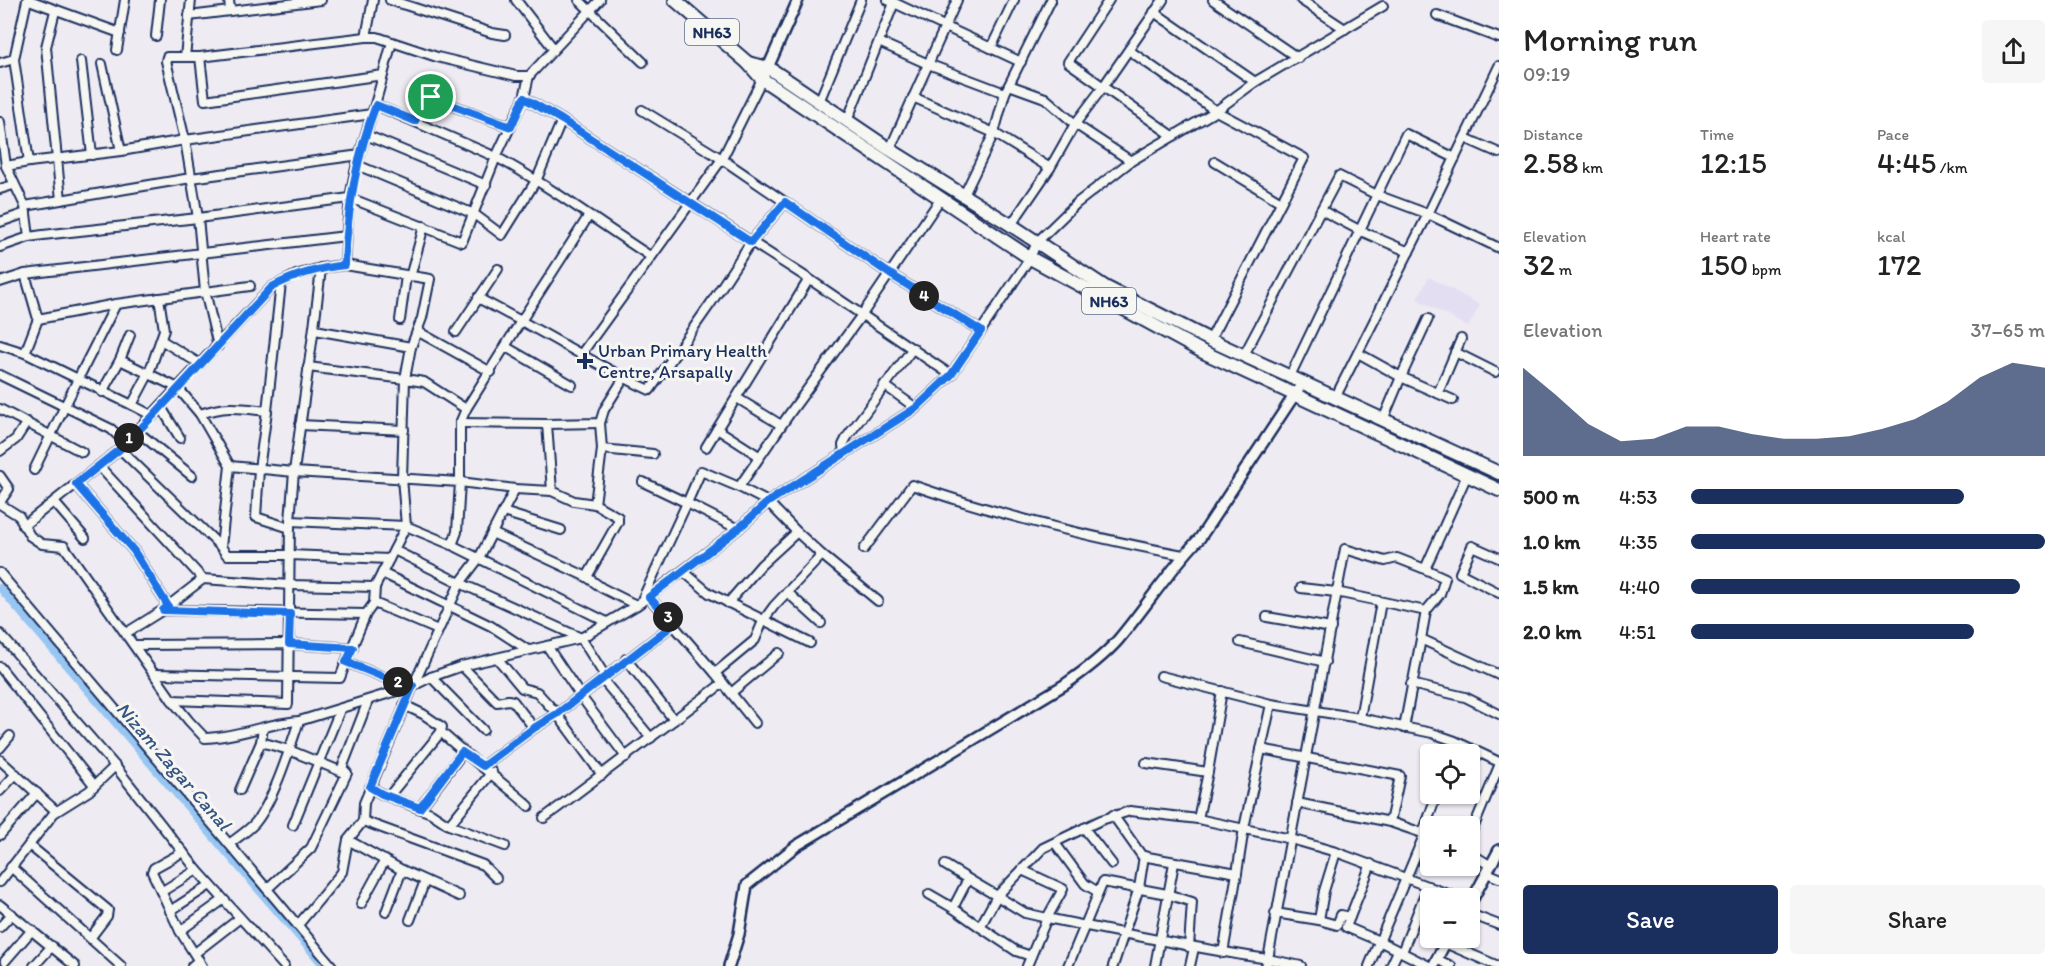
<!DOCTYPE html>
<html lang="en">
<head>
<meta charset="utf-8">
<style>
  body { margin:0; font-family:Itim,sans-serif; background:#f6f6f6; color:#222; height:100vh; display:flex; flex-direction:column; font-size:22px; white-space:nowrap }
  * { box-sizing:border-box; margin:0 }
  p { font-size:20px; color:#767676 }
  .icon { flex:none; width:33px; height:33px; fill:none; stroke:currentColor; stroke-width:2; stroke-linecap:round; stroke-linejoin:round }
  .map { position:relative; flex:1; overflow:hidden }
  .side { display:flex; flex-direction:column; background:#fff; width:570px }
  .side>* { flex:none }
  .fabs { position:absolute; left:1420px; top:744px; display:grid; gap:12px }
  .fabs a { display:grid; place-items:center; width:60px; height:60px; border-radius:6px; background:#fff; box-shadow:0 2px 4px #0004; font-size:30px }
  .pin { position:absolute; display:grid; place-items:center; width:51px; height:51px; color:#fff; margin:-26px; border:3px solid #fff; border-radius:50%; box-shadow:0 2px 6px #0007 }
  .km { position:absolute; width:30px; height:30px; margin:-15px; border-radius:50%; background:#222; color:#fff; font-size:16px; line-height:30px; text-align:center }
  .round { display:grid; place-items:center; flex:none; width:63px; height:63px; border-radius:6px; background:#f6f6f6 }
  .head { display:flex; align-items:center; justify-content:space-between; height:102px; padding:0 24px }
  h1 { font-size:33px; font-weight:600; line-height:45px }
  .figures { display:grid; grid-template-columns:repeat(3,1fr); gap:9px; height:102px; padding:6px 24px }
  .figures div { display:grid; align-content:center }
  .figures b { font-size:30px; font-weight:600 }
  .figures small { font-size:16px; font-weight:400 }
  .figures p { font-size:16px }
  .chart { height:168px; padding:12px 24px }
  .chart p { display:flex; justify-content:space-between }
  .chart svg { width:100%; height:108px; margin-top:6px; fill:#1b2f5e; opacity:.7 }
  .button { display:flex; gap:12px; margin-top:auto; padding:12px 24px }
  .button a { flex:1; height:69px; border-radius:6px; background:#1b2f5e; color:#fff; font-size:24px; font-weight:600; line-height:69px; text-align:center }
  .button a+a { background:#f6f6f6; color:#222 }
  ul { padding:0 24px; list-style:none; font-size:20px }
  li { display:grid; grid-template-columns:96px 72px 1fr; align-items:center; height:45px }
  li i { height:15px; border-radius:8px; background:#1b2f5e }
  main { display:flex; flex:1; min-height:0 }
  .map>svg:first-child { display:block }
  .built { fill:#e4def2 }
  .lines { fill:none; stroke-linecap:round; stroke-linejoin:round }
  .canal { stroke:#97c6f2; stroke-width:8 }
  .minor-casing { stroke:#1b2f5e; stroke-width:12 }
  .tertiary-casing { stroke:#1b2f5e; stroke-width:14 }
  .trunk-casing { stroke:#1b2f5e; stroke-width:16 }
  .minor { stroke:#f6f6f2; stroke-width:8 }
  .tertiary { stroke:#f6f6f2; stroke-width:9 }
  .trunk { stroke:#f6f6f2; stroke-width:12 }
  .route-casing { stroke:#fff; stroke-width:12 }
  .route { stroke:#1a73e8; stroke-width:8 }
  .poi-dot { fill:#1b2f5e; stroke:#f6f6f2; stroke-width:2 }
  .labels { text-anchor:middle; stroke-width:6; stroke-linejoin:round; paint-order:stroke }
  .shield { fill:#f6f6f2; stroke:#5d6b8a; stroke-width:1.5 }
  .shield-label { font-size:16px; font-weight:bold; fill:#1b2f5e }
  .poi-label { font-size:18px; fill:#1b2f5e; stroke:#f6f6f2; text-anchor:start }
  .water-label { font-size:20px; font-style:italic; fill:#3a5583; stroke:#f6f6f2 }
</style>
</head>
<body>
<main>
<div class="map">
<svg width="1499" height="966" viewBox="0 0 1499 966">
  <rect width="100%" height="100%" fill="#eeebf2"/>
  <filter id="ink" filterUnits="userSpaceOnUse"><feTurbulence type="fractalNoise" baseFrequency=".0167" numOctaves="2"/><feDisplacementMap in="SourceGraphic" scale="12" xChannelSelector="R" yChannelSelector="G"/><feConvolveMatrix kernelMatrix="1 2 1 2 8 2 1 2 1" color-interpolation-filters="sRGB"/></filter>
  <g filter="url(#ink)">
    <polygon class="built" points="1429,277 1480,305 1468,327 1417,299"/>
    <g class="lines">
      <polyline class="canal" points="0,588 324,966"/>
      <g class="minor-casing">
        <g id="minor">
          <polyline points="27,0 14,59 29,162 121,151 185,140 372,114"/>
          <polyline points="29,0 120,33"/>
          <polyline points="229,0 230,10"/>
          <polyline points="390,0 492,33 505,35"/>
          <polyline points="516,0 553,48"/>
          <polyline points="579,0 643,62"/>
          <polyline points="888,0 1021,62"/>
          <polyline points="1109,0 1068,62 1173,136"/>
          <polyline points="1213,0 1298,58"/>
          <polyline points="1301,0 1345,29"/>
          <polyline points="55,11 46,47 61,200"/>
          <polyline points="1154,12 1255,82"/>
          <polyline points="1437,15 1499,38"/>
          <polyline points="189,16 321,0"/>
          <polyline points="156,36 160,0"/>
          <polyline points="366,37 373,0"/>
          <polyline points="879,42 928,64 1005,93"/>
          <polyline points="991,48 1014,0"/>
          <polyline points="117,50 125,0"/>
          <polyline points="1130,51 1216,111 1304,158 1210,340"/>
          <polyline points="185,57 191,0"/>
          <polyline points="200,57 205,100 383,75 392,42"/>
          <polyline points="81,61 92,155"/>
          <polyline points="0,63 14,59"/>
          <polyline points="102,64 121,151"/>
          <polyline points="1009,85 1045,98 1075,124 1131,161"/>
          <polyline points="913,97 994,133 1050,168"/>
          <polyline points="524,98 562,120 809,279 951,375"/>
          <polyline points="819,102 861,0"/>
          <polyline points="376,105 496,157 524,98 529,76"/>
          <polyline points="642,110 722,159 890,274 981,331"/>
          <polyline points="415,121 426,99 429,97 511,127"/>
          <polyline points="847,121 894,3"/>
          <polyline points="0,122 6,166 25,206 29,237"/>
          <polyline points="366,135 486,185"/>
          <polyline points="1465,138 1499,153"/>
          <polyline points="890,149 957,0"/>
          <polyline points="1215,162 1281,202"/>
          <polyline points="357,165 474,214 502,235 537,179 562,120"/>
          <polyline points="6,166 29,162"/>
          <polyline points="0,189 13,185"/>
          <polyline points="964,195 994,133 1005,93 1051,0"/>
          <polyline points="25,206 191,178 360,155"/>
          <polyline points="1321,210 1361,231 1409,252"/>
          <path d="M 588,217 L 521,321 C 564,344 606,370 650,390 L 711,303 L 751,242 L 785,202"/>
          <polyline points="0,222 26,213"/>
          <polyline points="1011,225 1050,168 1075,124 1103,87 1163,0"/>
          <path d="M 0,247 L 29,237 L 43,235 L 198,218 L 350,198 L 462,242 L 496,157 C 550,186 599,223 650,256"/>
          <path d="M 345,265 C 347,231 348,197 357,164 C 365,134 376,105 383,75"/>
          <polyline points="410,277 424,226"/>
          <polyline points="0,282 25,274 346,236"/>
          <polyline points="478,298 521,321 466,409 460,423 460,482 515,489 552,491 547,424 600,423 604,410 624,378"/>
          <polyline points="116,304 78,379 132,405 149,373 164,330 159,298"/>
          <polyline points="38,319 116,304 250,286"/>
          <polyline points="400,320 406,276"/>
          <polyline points="315,330 411,347"/>
          <polyline points="417,331 491,372"/>
          <polyline points="456,332 498,269"/>
          <polyline points="161,340 200,364"/>
          <polyline points="0,345 25,353 78,379 34,470"/>
          <polyline points="218,346 205,291 198,218 185,140 166,61 167,57 200,57 366,37 377,37 437,57 516,76 529,76 600,0"/>
          <polyline points="506,347 572,385"/>
          <polyline points="1455,352 1495,372"/>
          <polyline points="25,353 38,319 25,274"/>
          <polyline points="582,353 722,159 762,79"/>
          <polyline points="1358,353 1401,377 1453,400"/>
          <polyline points="1244,355 1339,176 1377,195 1428,214 1499,248"/>
          <polyline points="120,360 178,388 200,414 230,466 221,547"/>
          <polyline points="0,375 111,429 125,442"/>
          <polyline points="1290,376 1406,134 1455,158"/>
          <polyline points="884,385 916,408"/>
          <polyline points="102,392 120,360 130,335"/>
          <polyline points="1438,393 1461,339"/>
          <polyline points="737,398 781,425"/>
          <polyline points="1335,398 1428,214 1499,66"/>
          <polyline points="132,405 153,416"/>
          <polyline points="161,407 180,438"/>
          <polyline points="0,409 82,452"/>
          <polyline points="267,411 259,469 256,517 290,528"/>
          <path d="M 200,414 C 227,405 239,408 267,411 L 281,283"/>
          <polyline points="1383,420 1401,377 1428,319"/>
          <polyline points="460,423 547,424"/>
          <polyline points="600,423 602,449 653,454"/>
          <polyline points="300,425 404,430"/>
          <polyline points="717,429 759,456"/>
          <polyline points="137,431 192,476"/>
          <polyline points="706,447 809,279"/>
          <polyline points="120,449 221,547 227,555 290,555 389,559"/>
          <polyline points="0,451 16,439 27,422"/>
          <polyline points="844,454 843,445 847,437 913,348"/>
          <polyline points="99,466 203,579"/>
          <path d="M 230,466 L 294,472 C 303,403 314,336 321,268"/>
          <polyline points="0,476 9,489 0,502"/>
          <polyline points="643,482 687,503 701,471 739,487 768,502 797,532 822,555 774,606 763,621 755,640 715,673 649,597"/>
          <polyline points="76,484 134,551 168,606"/>
          <polyline points="739,487 790,413 861,316 941,198"/>
          <polyline points="515,489 479,558 460,583 413,686 431,677 462,666 581,638 637,605"/>
          <polyline points="552,491 574,501 595,504 618,517 618,522 587,577"/>
          <polyline points="54,502 85,538"/>
          <path d="M 0,504 L 19,516 L 30,536 L 42,544 L 64,546 L 172,700 L 189,721 L 205,738 C 239,737 267,723 299,721 L 413,686 L 364,803 L 363,821 L 348,840 L 342,872 L 298,925"/>
          <polyline points="595,504 602,449"/>
          <polyline points="503,512 561,530"/>
          <polyline points="290,521 406,526 452,545 607,622"/>
          <polyline points="23,526 120,449 272,287 296,275 321,268 345,265 430,279 422,318 411,347 405,379 308,367"/>
          <polyline points="492,533 587,577 602,588 632,603 637,605 640,603 738,529 768,502 916,408 951,375 1030,258 1037,242 1077,203 1131,161 1216,111 1255,82 1383,6"/>
          <path d="M 864,549 L 912,485 C 998,515 1094,538 1183,555"/>
          <polyline points="394,550 460,583 581,638 605,676"/>
          <polyline points="822,555 878,601"/>
          <polyline points="1499,558 1472,546 1460,573 1499,593"/>
          <polyline points="683,571 709,593 810,643"/>
          <polyline points="0,573 332,966"/>
          <polyline points="382,573 491,626 528,650"/>
          <polyline points="1301,588 1336,592 1426,611 1440,594 1445,578 1425,569"/>
          <polyline points="787,592 821,623"/>
          <polyline points="641,602 687,503 738,529"/>
          <polyline points="374,603 438,630"/>
          <polyline points="728,603 761,565 797,532"/>
          <polyline points="163,610 203,579 290,585 375,587"/>
          <polyline points="1426,611 1421,639 1499,675"/>
          <polyline points="1267,617 1331,628"/>
          <polyline points="126,633 163,610 366,614"/>
          <polyline points="0,634 115,766 197,870 284,966"/>
          <polyline points="1240,642 1325,662"/>
          <polyline points="135,645 289,644 353,648"/>
          <polyline points="547,646 580,695 626,757"/>
          <polyline points="497,658 522,688 537,692 557,714 602,775"/>
          <polyline points="626,659 674,720"/>
          <polyline points="462,666 497,702 508,700 513,701 534,728"/>
          <polyline points="0,667 94,785"/>
          <polyline points="715,673 755,723"/>
          <polyline points="155,674 340,678 346,662"/>
          <polyline points="1161,676 1271,704 1360,718 1432,733 1455,741 1499,762"/>
          <polyline points="431,677 483,730"/>
          <polyline points="602,679 651,738"/>
          <polyline points="1411,684 1465,697 1499,714"/>
          <polyline points="412,686 396,682 346,662 366,614 374,603 375,587 406,526 402,478 405,379 424,382 466,409"/>
          <polyline points="731,693 779,653"/>
          <polyline points="172,700 288,704 290,521 294,472 460,482 457,532 452,545"/>
          <path d="M 404,705 L 423,714 L 442,727 L 441,732 C 469,758 500,780 529,806"/>
          <polyline points="1360,718 1381,602"/>
          <polyline points="263,728 261,742 289,750 345,773"/>
          <polyline points="1404,728 1421,639"/>
          <polyline points="0,748 10,736"/>
          <polyline points="1261,749 1400,776 1390,822"/>
          <polyline points="0,760 56,811"/>
          <polyline points="1146,763 1208,772"/>
          <polyline points="483,766 534,728 557,714 674,624"/>
          <polyline points="370,787 382,794 431,813 449,825 505,846"/>
          <polyline points="240,790 261,742"/>
          <polyline points="0,791 16,774"/>
          <polyline points="389,796 441,732"/>
          <polyline points="1297,803 1390,822 1431,836"/>
          <polyline points="420,808 463,752"/>
          <polyline points="1113,815 1142,856 1237,873 1244,828 1271,704"/>
          <polyline points="544,818 723,683"/>
          <polyline points="1198,819 1208,772 1222,691"/>
          <polyline points="363,821 483,865 496,878"/>
          <polyline points="293,825 340,710"/>
          <polyline points="449,825 492,772"/>
          <polyline points="1084,828 1112,864"/>
          <polyline points="1423,833 1437,794"/>
          <polyline points="0,835 37,793"/>
          <polyline points="1470,836 1499,766"/>
          <polyline points="348,840 402,870 459,896"/>
          <polyline points="1055,843 1085,884 1098,892"/>
          <path d="M 229,844 C 238,837 248,831 255,823 C 273,802 290,748 299,721"/>
          <polyline points="29,845 108,910 107,916 91,937"/>
          <polyline points="183,852 154,868 152,872 180,931 202,966"/>
          <polyline points="1470,853 1491,866"/>
          <polyline points="945,865 968,879"/>
          <polyline points="11,867 121,966"/>
          <polyline points="1022,870 1043,848 1101,820 1130,811 1198,819 1291,839 1336,852 1459,898"/>
          <polyline points="1487,873 1499,878"/>
          <polyline points="0,882 54,813 89,791 115,766"/>
          <polyline points="267,889 311,848 347,773 342,768 368,701"/>
          <polyline points="161,892 197,870"/>
          <polyline points="929,894 953,908"/>
          <polyline points="361,904 385,860"/>
          <polyline points="0,905 75,966"/>
          <polyline points="170,911 210,885"/>
          <polyline points="386,912 402,870"/>
          <polyline points="1275,913 1319,920 1337,925 1341,915 1350,917 1371,864"/>
          <polyline points="1470,914 1499,925"/>
          <polyline points="1350,917 1346,927 1379,941 1429,966"/>
          <polyline points="410,920 425,881"/>
          <polyline points="1319,920 1324,891 1336,852"/>
          <polyline points="0,927 12,914"/>
          <polyline points="980,927 1016,951 1031,956"/>
          <polyline points="180,931 223,900"/>
          <polyline points="1445,943 1498,966"/>
          <polyline points="1402,952 1428,886"/>
          <polyline points="195,953 240,918"/>
          <polyline points="1223,953 1237,873"/>
          <polyline points="1436,959 1451,966"/>
          <polyline points="5,961 32,930"/>
          <polyline points="34,966 52,946"/>
          <polyline points="192,966 199,960"/>
          <path d="M 1027,966 L 1047,918 L 1025,913 L 997,896 L 980,927 L 953,908 L 968,879 L 997,896 L 1022,870 L 1063,889 L 1047,918 C 1121,933 1194,948 1268,959 L 1266,966"/>
          <polyline points="1068,966 1103,882 1167,894 1192,902 1189,947"/>
          <polyline points="1113,966 1139,888 1144,856"/>
          <polyline points="1155,966 1174,863"/>
          <polyline points="1190,966 1194,948"/>
          <polyline points="1301,966 1268,959 1345,549 1385,561 1397,558 1425,569 1467,475"/>
          <polyline points="1369,966 1425,833"/>
          <polyline points="1391,966 1398,951"/>
        </g>
      </g>
      <g class="tertiary-casing">
        <g id="tertiary">
          <polyline points="766,72 798,0"/>
          <polyline points="1470,904 1499,850"/>
          <path d="M 729,966 L 739,934 L 747,885 L 796,846 L 1064,685 C 1083,672 1103,657 1118,640 C 1146,607 1169,570 1200,538 L 1303,382"/>
          <polyline points="1433,966 1448,938"/>
        </g>
      </g>
      <g class="trunk-casing">
        <g id="trunk">
          <polyline points="675,0 748,63 762,79 1030,258 1203,352 1499,490"/>
          <polyline points="748,63 769,68 889,149 1011,225 1105,287 1210,340 1499,473"/>
        </g>
      </g>
      <use href="#minor" class="minor"/>
      <use href="#tertiary" class="tertiary"/>
      <use href="#trunk" class="trunk"/>
    </g>
  </g>
  <g class="lines" filter="url(#ink)">
    <g class="route-casing">
      <path id="route" d="M 429,97 L 511,127 L 524,98 L 562,120 L 751,242 L 785,202 L 890,274 L 981,331 L 951,375 L 916,408 L 768,502 L 738,529 L 649,597 L 674,624 L 557,714 L 534,728 L 483,766 L 462,752 L 420,808 L 382,794 L 370,787 L 413,686 L 396,682 L 346,662 L 353,648 L 289,644 L 290,614 L 163,610 L 168,606 L 134,551 L 76,484 L 120,449 L 153,416 L 272,287 C 296,274 319,268 345,265 C 347,210 356,157 376,105 L 415,121 L 426,99 Z"/>
    </g>
    <use href="#route" class="route"/>
  </g>
  <path class="poi-dot" d="M582 352h6v6h6v6h-6v6h-6v-6h-6v-6h6z"/>
  <g class="labels">
    <g class="shield">
      <rect x="685" y="19" width="54" height="26" rx="4.5"/>
      <rect x="1082" y="288" width="54" height="26" rx="4.5"/>
    </g>
    <g class="shield-label">
      <text x="712" y="38">NH63</text>
      <text x="1109" y="307">NH63</text>
    </g>
    <g class="poi-label">
      <text x="598" y="357">Urban Primary Health<tspan x="598" dy="21">Centre, Arsapally</tspan></text>
    </g>
    <g class="water-label">
      <text transform="translate(174 766) rotate(49)" y="7">Nizam Zagar Canal</text>
    </g>
  </g>
</svg>
<div class="fabs">
<a><svg class="icon" aria-label="locate" viewBox="0 0 24 24"><circle cx="12" cy="12" r="6"/><path d="M12 2v4M12 18v4M2 12h4M18 12h4"/></svg></a>
<a>+</a>
<a>−</a>
</div>
<div class="pin" style="left:431px;top:97px;background:#1e9e55"><svg class="icon" aria-label="arrive" viewBox="0 0 24 24"><path d="M6 21V4h12l-3 4 3 4H6"/></svg></div>
<b class="km" style="left:129px;top:438px">1</b>
<b class="km" style="left:398px;top:682px">2</b>
<b class="km" style="left:668px;top:617px">3</b>
<b class="km" style="left:924px;top:296px">4</b>
</div>
<section class="side">
<div class="head"><div><h1>Morning run</h1><p>09:19</p></div><a class="round"><svg class="icon" aria-label="share" viewBox="0 0 24 24"><path d="M12 15V3M7 8l5-5 5 5M5 13v7h14v-7"/></svg></a></div>
<div class="figures">
<div><p>Distance</p><b>2.58<small> km</small></b></div>
<div><p>Time</p><b>12:15</b></div>
<div><p>Pace</p><b>4:45<small> /km</small></b></div>
</div>
<div class="figures">
<div><p>Elevation</p><b>32<small> m</small></b></div>
<div><p>Heart rate</p><b>150<small> bpm</small></b></div>
<div><p>kcal</p><b>172</b></div>
</div>
<div class="chart"><p><span>Elevation</span>37–65 m</p>
<svg viewBox="0 0 160 44" preserveAspectRatio="none"><path d="M0 44V8L10 19L20 31L30 38L40 37L50 32L60 32L70 35L80 37L90 37L100 36L110 33L120 29L130 22L140 12L150 6L160 8V44z"/></svg>
</div>
<ul>
<li><b>500 m</b>4:53<i style="width:77%"></i></li>
<li><b>1.0 km</b>4:35<i style="width:100%"></i></li>
<li><b>1.5 km</b>4:40<i style="width:93%"></i></li>
<li><b>2.0 km</b>4:51<i style="width:80%"></i></li>
</ul>
<div class="button"><a>Save</a><a>Share</a></div>
</section>
</main>
</body>
</html>
